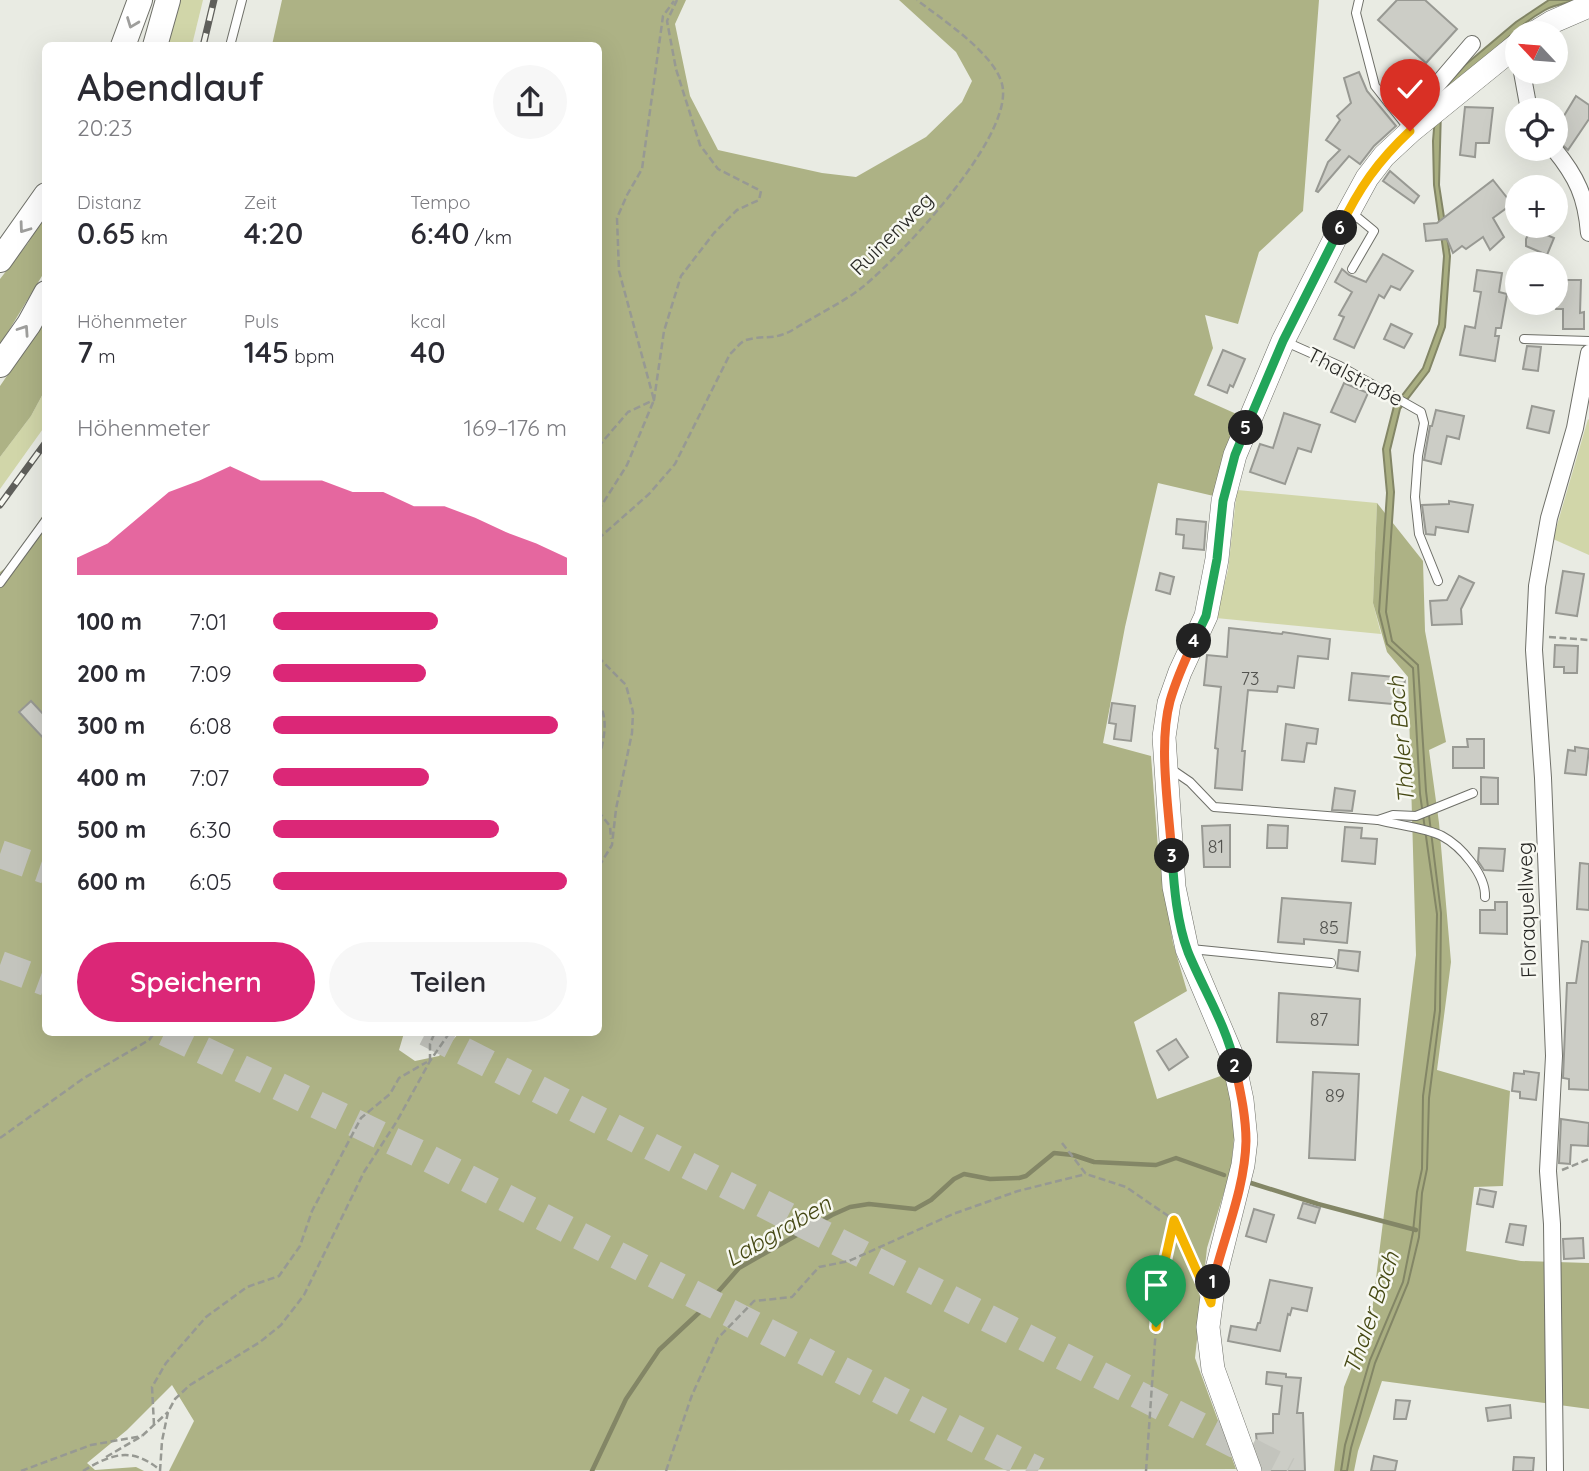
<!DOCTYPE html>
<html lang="de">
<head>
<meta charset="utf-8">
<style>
  body { margin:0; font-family:Quicksand,sans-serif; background:#f7f7f7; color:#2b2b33; height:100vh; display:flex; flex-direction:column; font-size:26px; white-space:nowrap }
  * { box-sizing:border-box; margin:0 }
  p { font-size:23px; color:#7c7c81 }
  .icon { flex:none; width:38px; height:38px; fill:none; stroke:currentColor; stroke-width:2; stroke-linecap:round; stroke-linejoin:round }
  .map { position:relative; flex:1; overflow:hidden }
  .sheet { position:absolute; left:42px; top:42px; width:560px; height:994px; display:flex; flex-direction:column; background:#fff; border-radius:10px; box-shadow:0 7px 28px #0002 }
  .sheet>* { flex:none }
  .needle { width:46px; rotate:296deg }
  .tools { position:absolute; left:1505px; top:21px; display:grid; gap:14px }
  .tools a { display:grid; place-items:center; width:63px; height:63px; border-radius:50%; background:#fff; box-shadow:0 7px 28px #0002; font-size:35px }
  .pin { position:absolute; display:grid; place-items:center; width:60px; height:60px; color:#fff; margin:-72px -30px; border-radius:50% 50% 50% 0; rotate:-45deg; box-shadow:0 0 7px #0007 }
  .pin .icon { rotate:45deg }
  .km { position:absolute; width:35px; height:35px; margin:-18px; border-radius:50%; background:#222; color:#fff; font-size:19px; line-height:35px; text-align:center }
  .round { display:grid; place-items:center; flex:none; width:74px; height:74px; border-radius:37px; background:#f7f7f7 }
  .headline { display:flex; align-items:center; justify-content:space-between; height:119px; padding:0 35px }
  h1 { font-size:38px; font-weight:600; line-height:52px }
  .figures { display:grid; grid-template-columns:repeat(3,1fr); gap:10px; height:119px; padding:7px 35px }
  .figures div { display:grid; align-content:center }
  .figures b { font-size:30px; font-weight:600 }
  .figures small { font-size:19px; font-weight:400 }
  .figures p { font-size:19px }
  .chart { height:196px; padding:14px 35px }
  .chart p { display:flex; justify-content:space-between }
  .chart svg { width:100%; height:126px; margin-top:7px; fill:#db2777; opacity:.7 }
  .action { display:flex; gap:14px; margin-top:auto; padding:14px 35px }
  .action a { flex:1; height:80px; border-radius:42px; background:#db2777; color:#fff; font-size:28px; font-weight:600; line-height:80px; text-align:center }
  .action a+a { background:#f7f7f7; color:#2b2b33 }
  ul { padding:0 35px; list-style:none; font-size:23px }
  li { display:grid; grid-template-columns:112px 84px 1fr; align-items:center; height:52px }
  li i { height:18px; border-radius:9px; background:#db2777 }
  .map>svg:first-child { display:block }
  .green { fill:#d1d6a9 }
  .forest { fill:#adb285 }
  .water { fill:#a9ae81; stroke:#838666; stroke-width:2 }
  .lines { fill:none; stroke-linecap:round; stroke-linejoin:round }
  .stream { stroke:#838666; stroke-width:4.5 }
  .building { fill:#cccdc6; stroke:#989993; stroke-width:2 }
  .highway-tunnel { stroke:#c3c4bd; stroke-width:28; stroke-dasharray:28 14; stroke-linecap:butt }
  .lane-casing { stroke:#6f7069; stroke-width:10 }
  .street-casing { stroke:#6f7069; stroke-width:18 }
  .secondary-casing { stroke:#6f7069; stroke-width:24 }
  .primary-casing { stroke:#6f7069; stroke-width:26 }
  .path { stroke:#979993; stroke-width:2.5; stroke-dasharray:7 3.5; stroke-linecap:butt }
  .lane { stroke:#fff; stroke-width:8 }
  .street { stroke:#fff; stroke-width:16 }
  .secondary { stroke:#fff; stroke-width:23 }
  .primary { stroke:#fff; stroke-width:24 }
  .rail-casing { stroke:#5f5f5b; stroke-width:7 }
  .rail { stroke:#f7f8f1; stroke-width:4.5; stroke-dasharray:13; stroke-linecap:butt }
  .oneway { stroke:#9f9f9d }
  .split-1-casing { stroke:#fff; stroke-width:14 }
  .split-2-casing { stroke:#fff; stroke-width:14 }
  .split-3-casing { stroke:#fff; stroke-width:14 }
  .split-4-casing { stroke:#fff; stroke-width:14 }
  .split-5-casing { stroke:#fff; stroke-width:14 }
  .split-6-casing { stroke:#fff; stroke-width:14 }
  .split-7-casing { stroke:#fff; stroke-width:14 }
  .split-1 { stroke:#f5b400; stroke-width:9 }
  .split-2 { stroke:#f0652b; stroke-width:9 }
  .split-3 { stroke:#22a559; stroke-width:9 }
  .split-4 { stroke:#f0652b; stroke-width:9 }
  .split-5 { stroke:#22a559; stroke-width:9 }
  .split-6 { stroke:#22a559; stroke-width:9 }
  .split-7 { stroke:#f5b400; stroke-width:9 }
  .labels { text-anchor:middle; stroke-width:5; stroke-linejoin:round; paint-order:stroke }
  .number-label { font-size:18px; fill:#52524e }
  .street-label { font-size:21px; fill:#292926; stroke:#f7f8f1 }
  .water-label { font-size:23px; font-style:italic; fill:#454813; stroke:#f7f8f1 }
</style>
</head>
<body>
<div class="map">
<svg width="1589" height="1471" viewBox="0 0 1589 1471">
  <rect width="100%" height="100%" fill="#e9ebe3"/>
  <g class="green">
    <polygon points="179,0 203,0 192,45 164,46"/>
    <polygon points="45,390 45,426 0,489 0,457 31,416"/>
    <polygon points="1588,419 1589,420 1589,555 1553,539"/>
    <polygon points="1237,490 1377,503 1373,603 1381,634 1216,618 1228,570"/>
  </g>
  <g class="forest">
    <polygon points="282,0 686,0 675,24 690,96 718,150 822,173 856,177 926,137 962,102 972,81 956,52 899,0 1319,0 1303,211 1259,252 1238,324 1205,315 1213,348 1194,395 1241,416 1218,497 1158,483 1125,627 1103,743 1151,756 1158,849 1173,943 1187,991 1134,1022 1157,1099 1226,1074 1235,1127 1231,1169 1207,1248 1195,1358 1236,1469 169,1471 194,1421 172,1385 127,1430 87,1463 95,1470 136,1467 144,1471 0,1471 0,572 12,563 45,512 46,1032 404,1033 399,1050 415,1061 439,1056 459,1033 598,1032 598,46 272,45"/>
    <polygon points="45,214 45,271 0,345 0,279 28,243"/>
    <polygon points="45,320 45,390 31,416 0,457 0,386"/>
    <polygon points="1377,503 1423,561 1425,631 1446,742 1429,750 1439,823 1451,962 1437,1070 1510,1091 1503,1186 1474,1187 1466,1251 1521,1261 1589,1263 1589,1409 1382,1381 1358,1451 1354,1471 1334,1471 1344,1387 1371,1319 1416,955 1408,677 1387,652 1373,603"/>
  </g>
  <path class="water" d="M 1549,0 L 1577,0 C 1567,3 1554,5 1545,10 C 1504,33 1473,75 1441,109 L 1439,185 L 1450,256 L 1445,327 L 1429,371 L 1400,409 L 1390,450 L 1394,492 L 1386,612 L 1392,641 L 1418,665 L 1426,791 L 1441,913 L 1440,1011 L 1429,1098 L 1427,1169 L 1422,1193 L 1419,1237 L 1408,1283 L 1375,1363 L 1351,1448 L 1347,1471 L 1341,1471 L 1345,1445 L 1370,1360 L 1403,1282 L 1413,1232 L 1417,1192 L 1422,1169 L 1423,1096 L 1435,1010 L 1437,914 L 1420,794 L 1413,668 L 1387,644 L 1379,612 L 1387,493 L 1383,449 L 1394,406 L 1423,368 L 1439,324 L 1444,256 L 1434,185 L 1433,141 L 1436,105 L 1446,86 L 1465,65 L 1516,22 Z"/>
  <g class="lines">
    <g class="stream">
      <polyline points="1251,1183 1318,1204 1416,1230"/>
      <polyline points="592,1471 626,1399 659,1350 704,1308 739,1268 832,1215 850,1207 869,1204 915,1209 931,1200 954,1179 964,1174 990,1179 1019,1178 1026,1176 1054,1153 1073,1155 1094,1162 1156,1165 1176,1158 1224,1175"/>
    </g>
  </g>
  <g class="building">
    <polygon points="1397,0 1425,0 1457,29 1426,63 1378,20"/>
    <polygon points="1359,72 1367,91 1396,126 1374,146 1360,164 1349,156 1318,192 1316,191 1328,162 1340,150 1326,140 1340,120 1337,116 1351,103 1344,78"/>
    <polygon points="1576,96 1589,105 1589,119 1568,150 1556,139 1556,129"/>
    <polygon points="1465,107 1493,108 1489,143 1476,143 1475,157 1460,155"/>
    <polygon points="1390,171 1419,196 1414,203 1383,181"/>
    <polygon points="1493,180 1512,204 1493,218 1504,237 1490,250 1483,237 1466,249 1462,246 1453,253 1447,239 1426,241 1424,224 1437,223"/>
    <polygon points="1531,228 1554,238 1547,255 1526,246 1526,239"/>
    <polygon points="1383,254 1413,271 1400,290 1391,286 1384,298 1379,295 1354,348 1334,339 1344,317 1339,315 1352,292 1335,282 1342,269 1349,275 1366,282"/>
    <polygon points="1477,270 1502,273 1499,292 1507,294 1501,328 1496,328 1495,336 1499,336 1495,361 1460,355 1465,326 1475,328 1481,292 1474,291"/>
    <polygon points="1556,280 1581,280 1580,313 1584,312 1584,329 1563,329 1563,309 1556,309"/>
    <polygon points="1391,324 1412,334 1404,348 1384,339"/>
    <polygon points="1527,346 1541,347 1538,371 1523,369"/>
    <polygon points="1223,350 1245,359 1233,387 1230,385 1227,393 1208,385"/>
    <polygon points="1344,383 1368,393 1355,422 1331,412"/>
    <polygon points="1532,406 1554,411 1549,433 1527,428"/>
    <polygon points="1436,410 1464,416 1459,439 1447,436 1441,464 1424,460 1430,426 1432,426"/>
    <polygon points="1284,413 1320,425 1311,452 1298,448 1285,484 1250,472 1260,444 1273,448"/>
    <polygon points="1449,501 1473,505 1468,532 1436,527 1435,535 1426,534 1422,505 1449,504"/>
    <polygon points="1177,519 1206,522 1204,550 1183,548 1184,535 1176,534"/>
    <polygon points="1563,571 1584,574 1577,616 1556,613"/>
    <polygon points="1160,573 1174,577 1170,594 1156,590"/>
    <polygon points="1459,576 1474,583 1461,609 1462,624 1432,625 1430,601 1447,600"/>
    <polygon points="1229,628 1282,634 1283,632 1330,639 1328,659 1298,656 1294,688 1278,686 1277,692 1248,690 1242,751 1245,751 1242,790 1215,788 1218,749 1215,748 1221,687 1204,685 1207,655 1227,657"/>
    <polygon points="1555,645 1578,646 1577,673 1564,673 1564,667 1554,667"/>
    <polygon points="1352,673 1405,678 1403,705 1349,700"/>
    <polygon points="31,701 46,717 46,741 19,712"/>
    <polygon points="1112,703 1135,706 1131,741 1114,739 1116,724 1109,723"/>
    <polygon points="1286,724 1318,729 1316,744 1307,743 1304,762 1282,760"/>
    <polygon points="1467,739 1484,739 1484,768 1453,768 1453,747 1468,747"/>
    <polygon points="1575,747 1589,749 1586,775 1565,773 1568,750 1575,751"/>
    <polygon points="1481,777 1498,778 1498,804 1481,804"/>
    <polygon points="1335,788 1355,791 1352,811 1332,810"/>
    <polygon points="1230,825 1230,867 1204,867 1202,826"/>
    <polygon points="1268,825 1288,826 1287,848 1267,848"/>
    <polygon points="1345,827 1362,828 1361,838 1377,839 1375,864 1342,861"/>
    <polygon points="1479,848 1505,849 1503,871 1484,870 1478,861"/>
    <polygon points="1580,863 1589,864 1589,910 1577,909"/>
    <polygon points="1282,898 1351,903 1347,943 1304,939 1304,944 1278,942"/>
    <polygon points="1495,902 1507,902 1507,934 1480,933 1480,910 1495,910"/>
    <polygon points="1582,941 1589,942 1589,1090 1569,1089 1569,1079 1563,1078 1567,983 1576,983"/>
    <polygon points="1339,950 1360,952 1358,971 1337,968"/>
    <polygon points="1279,993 1360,999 1358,1045 1277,1042"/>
    <polygon points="1176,1039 1188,1057 1169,1070 1157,1051"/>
    <polygon points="1524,1071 1539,1073 1536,1100 1520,1098 1520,1092 1512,1091 1514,1073 1524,1074"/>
    <polygon points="1313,1072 1359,1074 1355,1160 1309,1158"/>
    <polygon points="1561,1119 1589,1123 1588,1146 1571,1145 1570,1164 1559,1163"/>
    <polygon points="1480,1189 1496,1192 1493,1207 1477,1204"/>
    <polygon points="1303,1203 1320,1208 1315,1223 1298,1218"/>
    <polygon points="1254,1209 1274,1215 1266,1242 1246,1236"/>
    <polygon points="1510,1224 1526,1226 1523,1245 1506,1242"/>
    <polygon points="1583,1238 1584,1258 1564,1259 1563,1239"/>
    <polygon points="1270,1280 1312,1288 1307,1311 1292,1308 1290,1315 1288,1314 1280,1351 1228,1341 1231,1326 1256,1330 1258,1323 1260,1323"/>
    <polygon points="1267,1372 1286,1374 1286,1377 1301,1378 1297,1413 1303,1413 1305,1471 1266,1471 1266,1453 1258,1453 1256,1434 1273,1433 1273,1414 1279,1414 1282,1386 1266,1384"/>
    <polygon points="1396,1400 1410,1401 1406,1419 1394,1419"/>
    <polygon points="1510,1405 1511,1418 1488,1421 1486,1408"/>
    <polygon points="1374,1456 1397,1461 1395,1471 1371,1471"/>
    <polygon points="1514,1457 1534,1458 1533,1471 1513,1471"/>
  </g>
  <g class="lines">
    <g class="highway-tunnel">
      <polyline points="0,854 46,870"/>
      <polyline points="0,965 46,982"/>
      <polyline points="165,1032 428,1158 1038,1471"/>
      <polyline points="426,1032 1288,1471"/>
    </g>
    <g class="lane-casing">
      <g id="lane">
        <polyline points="1359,0 1356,13 1375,86 1409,129"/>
        <polyline points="230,46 242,0"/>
        <polyline points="1351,212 1374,231 1352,269"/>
        <polyline points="1524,339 1589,341"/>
        <polyline points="1286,342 1340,366 1421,412 1424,423 1418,456 1415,497 1419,534 1438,581"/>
        <polyline points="0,583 46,520"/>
        <polyline points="1171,769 1190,782 1214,807 1378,820 1393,815 1416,816 1473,793"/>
        <path d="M 1378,820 C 1396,825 1427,828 1442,836 C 1461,846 1486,875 1485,897"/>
        <polyline points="1191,949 1331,963"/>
      </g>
    </g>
    <g class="street-casing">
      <g id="street">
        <polyline points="1522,72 1529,110"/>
        <polyline points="1418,122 1431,92 1472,44"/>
        <path d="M 1554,149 C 1577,177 1586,197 1589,233"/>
        <polyline points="1555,1471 1552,1224 1548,1171 1554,1056 1543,778 1534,650 1537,586 1549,518 1575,428 1589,353"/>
      </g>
    </g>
    <g class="secondary-casing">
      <g id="secondary">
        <polyline points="1534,33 1552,22 1589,6"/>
        <polyline points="1250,1471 1213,1369 1208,1327 1214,1281 1243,1165 1246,1140 1242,1100 1233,1058 1187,949 1174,887 1164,737 1169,703 1180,672 1206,616 1217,559 1223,501 1235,455 1283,341 1349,211 1367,178 1384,156 1411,131 1517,45"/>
      </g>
    </g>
    <g class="primary-casing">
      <g id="primary">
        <polyline points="123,46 140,0"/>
        <polyline points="155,46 168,0"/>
        <polyline points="0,260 46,195"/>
        <polyline points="0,365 29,324 46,293"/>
      </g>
    </g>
    <g class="path">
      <polyline points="598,447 628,412 654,400 664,331 681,276 714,233 737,210 759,200 761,191 718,169 700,145 676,69 667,21 677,0"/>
      <polyline points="598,511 627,465 654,400 619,271 617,218 627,195 642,169 663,16 674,1"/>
      <path d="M 598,539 L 649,494 L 675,464 L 730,354 C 735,350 740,342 746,340 C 767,334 773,342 796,328 C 818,314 844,302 864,286 C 904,252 1007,143 1003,90 C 1001,57 941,19 917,0"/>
      <polyline points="1549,637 1589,640"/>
      <polyline points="598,657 626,685 633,712 632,733 616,809 612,845 598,868"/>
      <path d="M 598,701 C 610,721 603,741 598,763"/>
      <polyline points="598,811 610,826 611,839"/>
      <polyline points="430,1061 430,1044 435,1032"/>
      <polyline points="0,1138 84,1078 149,1040 155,1032"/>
      <polyline points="1062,1143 1086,1174 1126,1187 1174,1220 1197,1271"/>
      <polyline points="1562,1170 1589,1159"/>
      <polyline points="154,1425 152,1387 166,1363 206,1317 247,1287 279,1276 300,1246 312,1211 361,1118 390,1094 399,1078 427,1062"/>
      <polyline points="106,1457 142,1436 168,1412"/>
      <polyline points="21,1471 91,1445 142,1436"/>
      <path d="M 83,1471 C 113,1453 132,1447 160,1470"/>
      <polyline points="160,1471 162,1441 168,1412 175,1399 190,1385 260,1342 281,1325 304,1295 364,1172 397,1121 430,1061 450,1032"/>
      <polyline points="666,1471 692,1395 718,1338 754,1301 792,1297 819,1267 849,1261 953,1214 1018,1191 1086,1174"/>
      <polyline points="1146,1471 1156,1327 1162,1274 1174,1220"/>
    </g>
    <use href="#lane" class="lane"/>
    <use href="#street" class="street"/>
    <use href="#secondary" class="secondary"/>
    <use href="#primary" class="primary"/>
    <g class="rail-casing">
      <g id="rail">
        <polyline points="203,46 214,0"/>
        <polyline points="0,505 46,442"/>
      </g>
    </g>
    <use href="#rail" class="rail"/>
  </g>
  <defs><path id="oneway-chevron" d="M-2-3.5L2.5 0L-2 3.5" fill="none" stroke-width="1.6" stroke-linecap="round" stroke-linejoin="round" transform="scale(1.75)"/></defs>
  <g class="oneway">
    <use href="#oneway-chevron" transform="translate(132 23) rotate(111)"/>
    <use href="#oneway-chevron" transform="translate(24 228) rotate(126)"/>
    <use href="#oneway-chevron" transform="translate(24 330) rotate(-56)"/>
  </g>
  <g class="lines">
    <g class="split-1-casing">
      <polyline id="split-1" points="1156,1327 1162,1274 1174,1220 1211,1303 1213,1282"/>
    </g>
    <g class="split-2-casing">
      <path id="split-2" d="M 1213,1282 C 1224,1236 1245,1189 1246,1141 C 1246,1116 1240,1090 1235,1066"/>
    </g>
    <g class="split-3-casing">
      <path id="split-3" d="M 1172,856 C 1174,887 1177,923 1188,952 C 1203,989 1227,1026 1235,1066"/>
    </g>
    <g class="split-4-casing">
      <path id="split-4" d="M 1172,856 C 1169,809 1158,746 1170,701 C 1176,680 1185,660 1194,641"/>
    </g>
    <g class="split-5-casing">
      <polyline id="split-5" points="1194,641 1206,616 1217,559 1223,501 1235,455 1246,428"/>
    </g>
    <g class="split-6-casing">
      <polyline id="split-6" points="1246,428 1283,341 1340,228"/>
    </g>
    <g class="split-7-casing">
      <path id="split-7" d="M 1340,228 C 1359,188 1378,161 1410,131"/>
    </g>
    <use href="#split-1" class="split-1"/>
    <use href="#split-2" class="split-2"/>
    <use href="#split-3" class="split-3"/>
    <use href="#split-4" class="split-4"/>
    <use href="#split-5" class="split-5"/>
    <use href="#split-6" class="split-6"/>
    <use href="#split-7" class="split-7"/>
  </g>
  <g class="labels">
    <g class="number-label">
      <text x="1250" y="685">73</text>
      <text x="1216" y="853">81</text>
      <text x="1329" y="934">85</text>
      <text x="1319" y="1026">87</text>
      <text x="1335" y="1102">89</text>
    </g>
    <g class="street-label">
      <text transform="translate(892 234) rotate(-45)" y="7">Ruinenweg</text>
      <text transform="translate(1355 377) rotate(27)" y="7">Thalstraße</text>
      <text transform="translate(1527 910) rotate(-92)" y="7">Floraquellweg</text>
    </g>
    <g class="water-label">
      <text transform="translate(1401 740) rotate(-95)" y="8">Thaler Bach</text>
      <text transform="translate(778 1231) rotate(-30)" y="8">Labgraben</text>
      <text transform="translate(1371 1313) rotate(-71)" y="8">Thaler Bach</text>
    </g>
  </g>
</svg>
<div class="tools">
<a><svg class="needle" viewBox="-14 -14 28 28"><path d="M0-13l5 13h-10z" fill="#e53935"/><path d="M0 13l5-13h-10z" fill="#7c7c81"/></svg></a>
<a><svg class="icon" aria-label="locate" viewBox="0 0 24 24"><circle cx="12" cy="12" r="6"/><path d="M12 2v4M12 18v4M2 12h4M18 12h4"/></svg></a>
<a>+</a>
<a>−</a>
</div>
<div class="pin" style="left:1156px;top:1327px;background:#1e9e55"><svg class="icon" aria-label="arrive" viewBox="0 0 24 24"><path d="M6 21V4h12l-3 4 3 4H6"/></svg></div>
<div class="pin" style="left:1410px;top:131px;background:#d93025"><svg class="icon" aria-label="check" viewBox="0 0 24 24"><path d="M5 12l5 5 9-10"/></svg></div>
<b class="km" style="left:1213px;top:1282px">1</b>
<b class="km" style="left:1235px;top:1066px">2</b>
<b class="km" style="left:1172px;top:856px">3</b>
<b class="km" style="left:1194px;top:641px">4</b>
<b class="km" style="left:1246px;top:428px">5</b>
<b class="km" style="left:1340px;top:228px">6</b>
<section class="sheet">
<div class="headline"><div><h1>Abendlauf</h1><p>20:23</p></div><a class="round"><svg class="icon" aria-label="share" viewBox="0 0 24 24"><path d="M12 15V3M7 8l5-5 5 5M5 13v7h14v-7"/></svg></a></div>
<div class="figures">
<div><p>Distanz</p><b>0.65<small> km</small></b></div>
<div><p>Zeit</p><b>4:20</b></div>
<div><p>Tempo</p><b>6:40<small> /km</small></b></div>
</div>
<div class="figures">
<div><p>Höhenmeter</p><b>7<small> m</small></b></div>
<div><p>Puls</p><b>145<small> bpm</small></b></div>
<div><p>kcal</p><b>40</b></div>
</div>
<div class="chart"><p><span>Höhenmeter</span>169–176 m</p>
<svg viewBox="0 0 160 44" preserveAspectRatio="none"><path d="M0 44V38L10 33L20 24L30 15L40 11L50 6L60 11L70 11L80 11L90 15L100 15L110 20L120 20L130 24L140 29L150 33L160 38V44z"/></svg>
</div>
<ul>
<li><b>100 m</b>7:01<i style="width:56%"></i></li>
<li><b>200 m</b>7:09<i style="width:52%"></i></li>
<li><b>300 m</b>6:08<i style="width:97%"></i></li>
<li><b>400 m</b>7:07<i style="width:53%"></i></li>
<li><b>500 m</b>6:30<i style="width:77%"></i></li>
<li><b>600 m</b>6:05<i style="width:100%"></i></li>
</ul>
<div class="action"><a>Speichern</a><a>Teilen</a></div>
</section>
</div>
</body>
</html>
